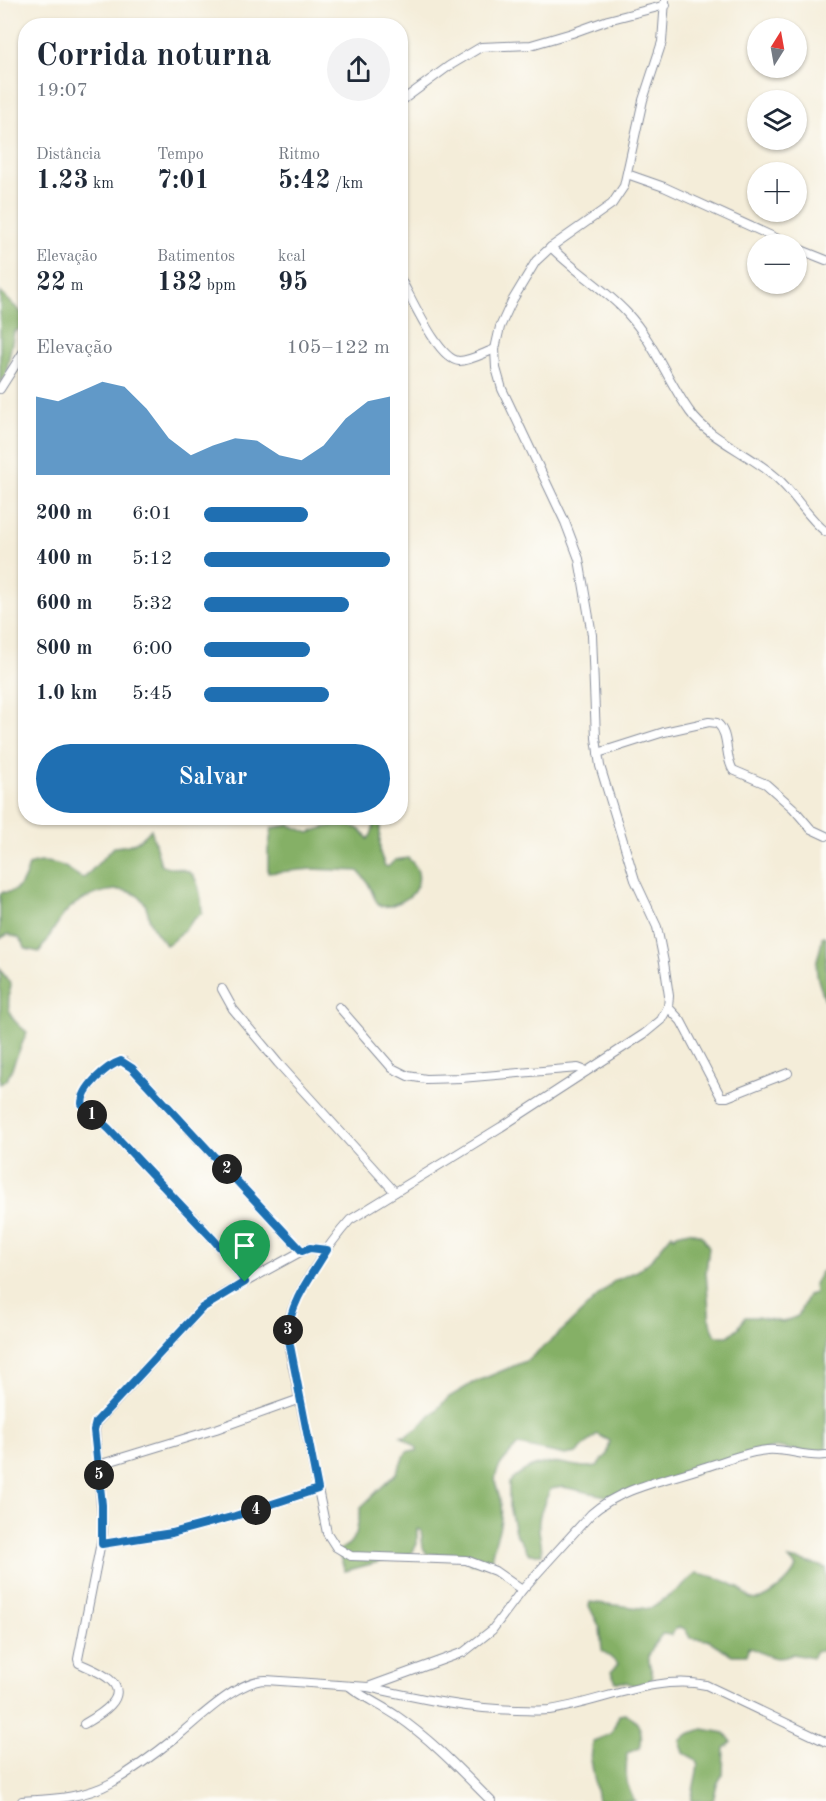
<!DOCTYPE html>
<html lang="pt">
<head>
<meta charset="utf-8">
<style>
  body { margin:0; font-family:"Old Standard TT",serif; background:#f2f2f3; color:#1f2937; height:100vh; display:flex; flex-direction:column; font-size:22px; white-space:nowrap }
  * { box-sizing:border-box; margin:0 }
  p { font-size:20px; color:#747a83 }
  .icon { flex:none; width:33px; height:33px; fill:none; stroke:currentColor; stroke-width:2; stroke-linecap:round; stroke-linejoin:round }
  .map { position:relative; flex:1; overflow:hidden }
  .sheet { position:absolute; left:18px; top:18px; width:390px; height:807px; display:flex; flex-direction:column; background:#fff; border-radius:24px; box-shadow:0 2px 4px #0004 }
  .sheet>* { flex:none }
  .needle { width:39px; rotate:11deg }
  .controls { position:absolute; left:747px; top:18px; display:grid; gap:12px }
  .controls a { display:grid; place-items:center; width:60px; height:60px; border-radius:50%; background:#fff; box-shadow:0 2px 4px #0004; font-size:30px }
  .pin { position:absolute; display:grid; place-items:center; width:51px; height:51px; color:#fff; margin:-62px -26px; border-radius:50% 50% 50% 0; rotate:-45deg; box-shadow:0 0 6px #0007 }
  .pin .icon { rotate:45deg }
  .km { position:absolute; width:30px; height:30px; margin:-15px; border-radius:50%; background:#222; color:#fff; font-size:16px; line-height:30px; text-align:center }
  .round { display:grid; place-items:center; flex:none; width:63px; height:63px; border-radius:32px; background:#f2f2f3 }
  .headline { display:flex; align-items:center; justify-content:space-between; height:102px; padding:0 18px }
  h1 { font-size:33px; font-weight:700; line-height:45px }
  .figures { display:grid; grid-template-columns:repeat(3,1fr); gap:9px; height:102px; padding:6px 18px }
  .figures div { display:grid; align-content:center }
  .figures b { font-size:26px; font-weight:700 }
  .figures small { font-size:16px; font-weight:400 }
  .figures p { font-size:16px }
  .chart { height:168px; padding:12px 18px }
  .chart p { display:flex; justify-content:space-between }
  .chart svg { width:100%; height:108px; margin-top:6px; fill:#1f6fb2; opacity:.7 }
  .action { display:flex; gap:12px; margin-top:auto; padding:12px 18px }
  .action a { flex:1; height:69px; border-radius:36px; background:#1f6fb2; color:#fff; font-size:24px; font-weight:700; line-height:69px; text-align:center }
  ul { padding:0 18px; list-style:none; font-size:20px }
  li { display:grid; grid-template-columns:96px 72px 1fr; align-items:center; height:45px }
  li i { height:15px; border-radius:8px; background:#1f6fb2 }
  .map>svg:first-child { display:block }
  .forest { fill:#85b066; stroke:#507062; stroke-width:1.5 }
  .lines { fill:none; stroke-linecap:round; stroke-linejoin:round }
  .minor-casing { stroke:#888e9c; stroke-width:10 }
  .minor { stroke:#fff; stroke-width:8 }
  .route-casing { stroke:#fff; stroke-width:12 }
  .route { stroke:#1f6fb2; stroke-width:8 }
</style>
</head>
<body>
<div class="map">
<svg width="826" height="1801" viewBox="0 0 826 1801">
  <rect width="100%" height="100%" fill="#fdfcf7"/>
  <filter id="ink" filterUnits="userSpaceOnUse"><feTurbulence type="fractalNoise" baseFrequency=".0167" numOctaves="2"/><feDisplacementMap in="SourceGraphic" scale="12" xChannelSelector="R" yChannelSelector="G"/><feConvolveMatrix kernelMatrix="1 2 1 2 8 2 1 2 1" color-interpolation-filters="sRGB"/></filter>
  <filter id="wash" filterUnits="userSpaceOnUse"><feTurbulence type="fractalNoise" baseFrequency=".008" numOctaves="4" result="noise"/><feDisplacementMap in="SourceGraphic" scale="24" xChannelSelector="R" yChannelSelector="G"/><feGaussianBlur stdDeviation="1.35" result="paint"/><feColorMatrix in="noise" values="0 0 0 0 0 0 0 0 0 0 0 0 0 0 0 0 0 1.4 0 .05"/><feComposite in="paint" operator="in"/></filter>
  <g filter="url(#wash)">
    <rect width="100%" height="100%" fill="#f4edd9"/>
    <g class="forest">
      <polygon points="0,292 26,317 25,326 14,332 6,374 0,384"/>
      <path d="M 376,819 L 380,820 L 380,853 L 385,866 L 388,867 L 395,860 L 408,858 C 428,875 417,897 395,904 C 391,906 386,907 381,906 C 374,903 372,888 367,882 C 365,878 361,875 358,871 L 312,869 L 268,873 L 268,850 L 272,828 L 290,825 L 309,833 C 328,825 355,817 368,839 L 371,835 Z"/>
      <path d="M 151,829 L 161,865 C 170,869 181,867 189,872 C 199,877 202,902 202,913 C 188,921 182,937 166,945 C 161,938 153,930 150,922 C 148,915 148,907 143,901 C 126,879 83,895 68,910 C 56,922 49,939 39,952 L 26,949 L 19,938 L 8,934 L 0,939 L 0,895 L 3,892 C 20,894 25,879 29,865 C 42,859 61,863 71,871 C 76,874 78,877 84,878 L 114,847 C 130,846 141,842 151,829 Z"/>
      <path d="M 824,936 L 826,937 L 826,1003 C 822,990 814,975 817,960 C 819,951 822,947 822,937 Z"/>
      <path d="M 0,969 L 11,985 C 6,1009 7,1017 27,1032 L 7,1080 L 0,1084 Z"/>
      <path d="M 689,1231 L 702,1236 L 709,1247 L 706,1272 L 710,1323 L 716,1336 L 728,1336 L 739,1327 L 745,1317 L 757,1317 L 783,1322 L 798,1316 L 808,1295 L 815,1293 L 814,1284 L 821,1272 L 826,1269 L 826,1453 L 814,1454 L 777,1447 L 615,1498 L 563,1487 L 551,1489 C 545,1500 537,1517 539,1530 C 540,1539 542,1545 542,1554 L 529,1554 L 515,1532 L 509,1506 L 509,1483 C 521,1469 541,1461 560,1463 C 574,1465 584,1469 597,1466 L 607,1455 L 610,1441 L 597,1434 L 577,1453 L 565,1455 L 518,1445 C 508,1456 492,1469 496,1485 C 499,1496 503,1506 501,1518 C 500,1534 491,1547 491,1564 L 471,1564 L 470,1558 L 466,1555 L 427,1554 L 423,1548 L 421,1530 L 417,1529 L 417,1544 L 412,1553 L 345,1571 L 338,1551 L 349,1544 L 356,1534 L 361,1507 L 396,1473 L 407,1451 L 417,1451 L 417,1448 L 401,1436 L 406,1436 L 417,1429 L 449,1397 L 473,1383 L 528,1360 L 565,1328 L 614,1281 L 639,1270 L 650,1261 L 672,1234 L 674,1237 L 677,1234 Z"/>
      <path d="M 789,1559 L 814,1564 L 826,1568 L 826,1651 L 816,1651 L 812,1658 L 793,1654 C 775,1663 765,1654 748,1647 L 747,1655 L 732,1655 L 708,1640 L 690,1638 L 685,1629 L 679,1627 L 675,1629 L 672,1635 L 662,1634 C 658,1640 650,1649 649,1656 C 647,1673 664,1678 639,1688 L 626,1682 L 616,1682 L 611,1672 L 618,1664 L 602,1650 L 600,1628 L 589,1606 L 590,1602 L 649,1609 L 681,1588 L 696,1573 C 710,1575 725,1580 737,1587 C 742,1590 747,1596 752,1599 C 765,1604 792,1579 796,1567 Z"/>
      <path d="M 625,1714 C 640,1720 644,1734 640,1748 L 627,1753 C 626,1773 624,1783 635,1801 L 598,1801 L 591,1760 L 593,1741 L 611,1734 L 619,1715 Z"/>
      <polygon points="703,1729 725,1733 732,1742 724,1748 723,1774 717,1784 713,1801 691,1801 698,1766 695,1759 684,1753 680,1741 688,1734"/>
    </g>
  </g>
  <g filter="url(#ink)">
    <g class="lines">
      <g class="minor-casing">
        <g id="minor">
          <polyline points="400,102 449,66 481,47 531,45 572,33 608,20 666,5"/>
          <polyline points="627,174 664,187 789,244"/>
          <path d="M 551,247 C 574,271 604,288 627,313 C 654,342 667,380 690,412 C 709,439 752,455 777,478 C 795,494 807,517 826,532"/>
          <polyline points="796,248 826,260"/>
          <path d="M 400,278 C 411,296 438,360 459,361 C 470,361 484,353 495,349"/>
          <polyline points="0,389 26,348"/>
          <path d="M 598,753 L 664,732 L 709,722 L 717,723 C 730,734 724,755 733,770 L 766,784 L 793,808 L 811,829 L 826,836"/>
          <polyline points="222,989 233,1009 278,1063 395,1192"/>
          <polyline points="339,1007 392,1068 408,1076 426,1079 461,1078 578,1068 586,1071"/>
          <polyline points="668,1007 681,1021 721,1097 727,1097 788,1073"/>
          <path d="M 245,1282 L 226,1254 L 212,1238 L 109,1129 L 82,1104 C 83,1087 104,1070 118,1062 L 125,1062 L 132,1068 L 302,1251"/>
          <polyline points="98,1465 216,1429 300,1399"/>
          <polyline points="102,1544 172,1533 235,1516 318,1489"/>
          <path d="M 522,1590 L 495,1571 L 466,1560 L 351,1556 L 336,1547 L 327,1533 L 289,1348 C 288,1340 287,1333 288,1325 C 292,1297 331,1241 350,1220 L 501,1127 L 644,1034 L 661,1020 L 668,1007 L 669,996 L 664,962 L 657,927 L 635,880 L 600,766 L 596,738 L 592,635 L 579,559 L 565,522 L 502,389 L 496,368 L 495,349 L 500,327 L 512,301 L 536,261 L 551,247 L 612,204 L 624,186 L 643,100 L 662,42 L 665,0"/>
          <path d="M 349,1686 C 364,1698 381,1705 397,1716 C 432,1740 461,1771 491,1801"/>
          <path d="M 368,1687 C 418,1698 466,1709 517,1710 C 527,1710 539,1711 549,1710 C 599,1703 655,1674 706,1685 L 826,1742"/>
          <path d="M 84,1724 C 98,1716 132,1697 109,1679 C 101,1672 89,1668 79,1663 L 78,1659 L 103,1532 L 95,1430 L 97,1422 L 202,1308 L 222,1295 L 302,1251 L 310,1248 L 327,1250"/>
          <path d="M 22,1801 C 52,1799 84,1798 111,1783 C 133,1770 155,1754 175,1738 C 198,1720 237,1680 266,1680 L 368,1687 L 464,1652 L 492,1630 L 522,1590 L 591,1514 C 621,1487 667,1480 705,1467 C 726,1461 745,1452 767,1450 C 787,1448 806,1458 826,1455"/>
        </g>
      </g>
      <use href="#minor" class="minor"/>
    </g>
  </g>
  <g class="lines" filter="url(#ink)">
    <g class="route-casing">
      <path id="route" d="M 121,1061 L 132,1068 L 302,1251 L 310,1248 L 327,1250 C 311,1276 289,1303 288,1335 L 318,1489 L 235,1516 L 172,1533 L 102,1544 L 102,1505 L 94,1430 L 96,1422 L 202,1308 L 245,1282 L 226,1254 L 212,1238 L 109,1129 L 82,1104 C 82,1088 106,1066 121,1061 Z"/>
    </g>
    <use href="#route" class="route"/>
  </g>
</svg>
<div class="controls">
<a><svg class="needle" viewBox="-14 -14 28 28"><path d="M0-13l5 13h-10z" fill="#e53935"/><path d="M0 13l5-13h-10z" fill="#747a83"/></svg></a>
<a><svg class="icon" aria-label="layers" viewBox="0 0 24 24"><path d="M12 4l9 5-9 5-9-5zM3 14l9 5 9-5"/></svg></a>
<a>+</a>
<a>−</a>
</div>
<div class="pin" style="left:245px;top:1282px;background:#1e9e55"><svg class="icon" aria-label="arrive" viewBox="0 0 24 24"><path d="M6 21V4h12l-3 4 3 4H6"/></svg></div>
<b class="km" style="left:92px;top:1115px">1</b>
<b class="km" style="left:227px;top:1169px">2</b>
<b class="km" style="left:288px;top:1330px">3</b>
<b class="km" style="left:256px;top:1510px">4</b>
<b class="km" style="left:99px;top:1475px">5</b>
<section class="sheet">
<div class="headline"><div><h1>Corrida noturna</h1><p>19:07</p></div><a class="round"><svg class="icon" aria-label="share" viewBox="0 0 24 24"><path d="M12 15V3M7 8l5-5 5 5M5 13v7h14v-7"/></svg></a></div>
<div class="figures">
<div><p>Distância</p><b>1.23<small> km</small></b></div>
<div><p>Tempo</p><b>7:01</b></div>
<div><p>Ritmo</p><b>5:42<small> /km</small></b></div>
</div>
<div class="figures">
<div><p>Elevação</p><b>22<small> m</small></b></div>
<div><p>Batimentos</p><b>132<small> bpm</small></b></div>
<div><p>kcal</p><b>95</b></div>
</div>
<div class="chart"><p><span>Elevação</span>105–122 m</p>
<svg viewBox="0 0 160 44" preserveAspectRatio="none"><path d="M0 44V12L10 14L20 10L30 6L40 8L50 17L60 29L70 36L80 32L90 29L100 30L110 36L120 38L130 32L140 21L150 14L160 12V44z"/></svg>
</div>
<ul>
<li><b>200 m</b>6:01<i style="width:56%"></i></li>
<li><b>400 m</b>5:12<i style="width:100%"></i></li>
<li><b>600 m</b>5:32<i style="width:78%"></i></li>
<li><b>800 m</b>6:00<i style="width:57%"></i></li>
<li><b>1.0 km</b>5:45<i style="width:67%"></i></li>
</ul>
<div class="action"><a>Salvar</a></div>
</section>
</div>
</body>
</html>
